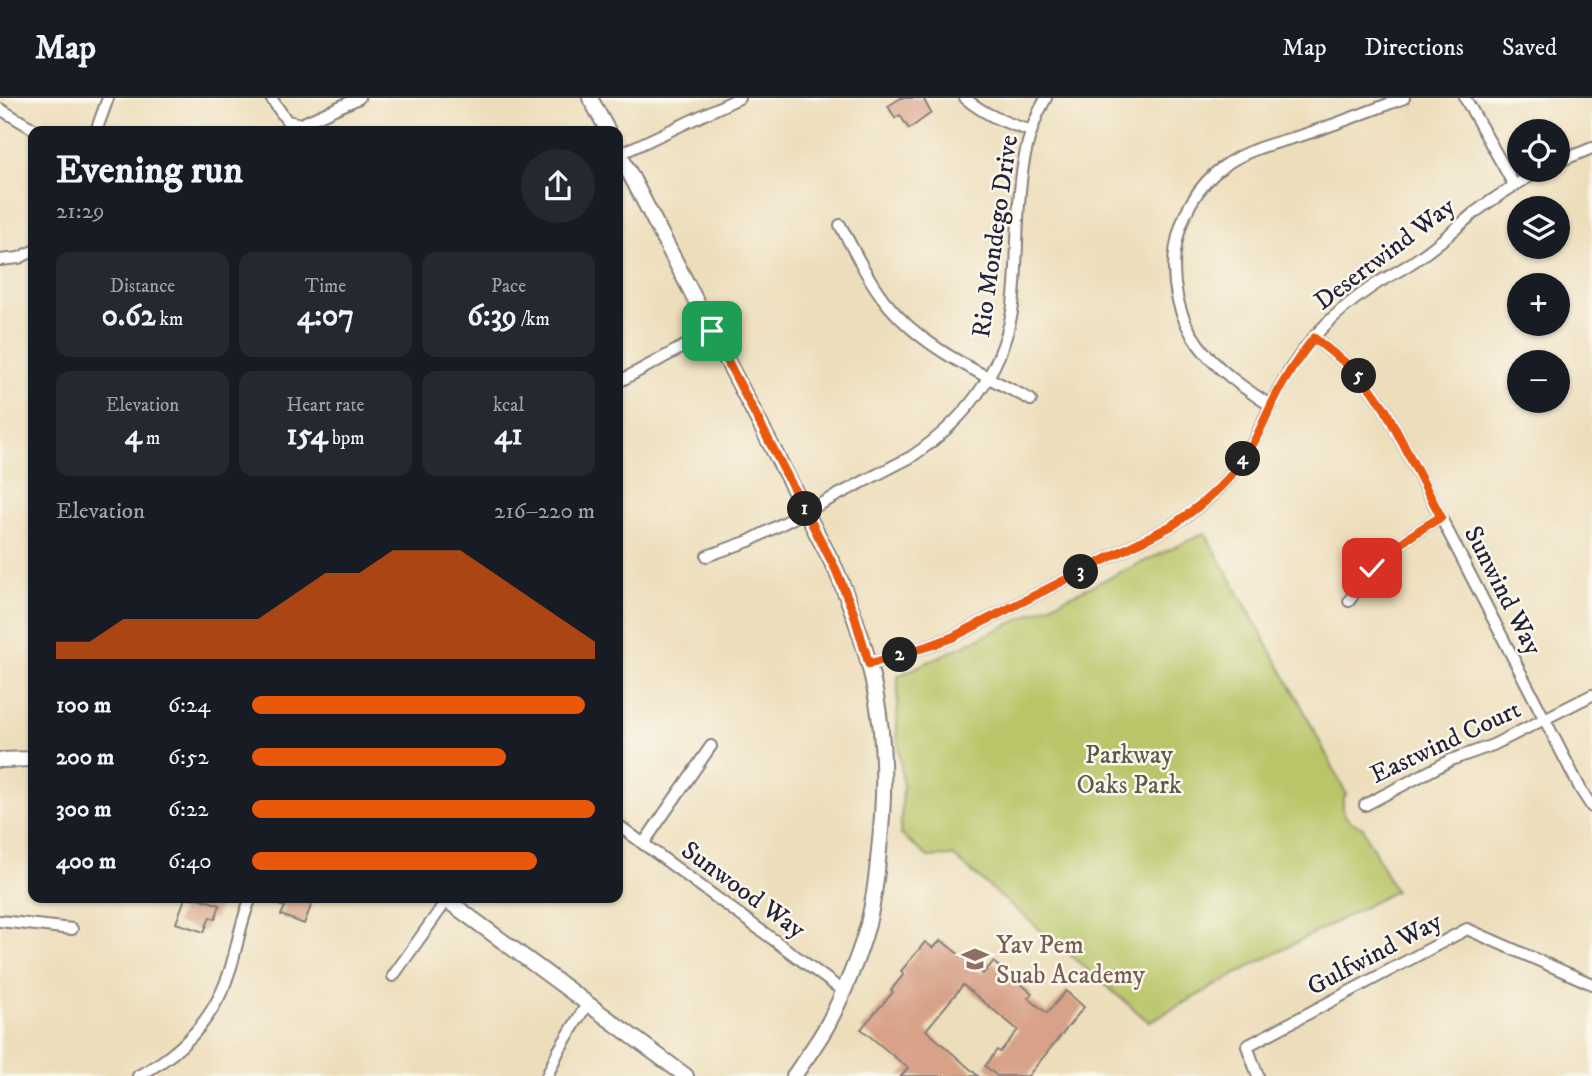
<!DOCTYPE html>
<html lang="en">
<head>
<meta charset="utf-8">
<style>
  body { margin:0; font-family:"IM FELL DW Pica",serif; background:#242831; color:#f1f3f6; height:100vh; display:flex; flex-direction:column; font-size:26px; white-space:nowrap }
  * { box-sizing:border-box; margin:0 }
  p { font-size:23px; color:#9ea1a6 }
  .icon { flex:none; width:38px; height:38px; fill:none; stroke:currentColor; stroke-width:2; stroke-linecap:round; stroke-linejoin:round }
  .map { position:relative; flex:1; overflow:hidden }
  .sheet { position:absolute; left:28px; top:28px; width:595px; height:777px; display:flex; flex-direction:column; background:#171b24; border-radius:14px; box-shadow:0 2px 5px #0004 }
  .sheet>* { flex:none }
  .buttons { position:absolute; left:1507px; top:21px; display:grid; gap:14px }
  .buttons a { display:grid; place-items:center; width:63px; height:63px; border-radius:50%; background:#171b24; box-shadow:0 2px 5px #0004; font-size:35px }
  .pin { position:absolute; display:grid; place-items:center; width:60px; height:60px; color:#fff; margin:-30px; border-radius:14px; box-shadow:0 4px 10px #0006 }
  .km { position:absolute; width:35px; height:35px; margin:-18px; border-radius:50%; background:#222; color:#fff; font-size:19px; line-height:35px; text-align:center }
  .round { display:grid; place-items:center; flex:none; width:74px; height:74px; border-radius:37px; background:#242831 }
  .overview { display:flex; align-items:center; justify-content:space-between; height:119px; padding:0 28px }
  h1 { font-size:38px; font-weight:700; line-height:52px }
  .figures { display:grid; grid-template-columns:repeat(3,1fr); gap:10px; height:119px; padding:7px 28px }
  .figures div { display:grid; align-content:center; border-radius:14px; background:#242831; text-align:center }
  .figures b { font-size:30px; font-weight:700 }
  .figures small { font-size:19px; font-weight:400 }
  .figures p { font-size:19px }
  .chart { height:196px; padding:14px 28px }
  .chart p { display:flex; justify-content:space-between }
  .chart svg { width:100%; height:126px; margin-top:7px; fill:#ea580c; opacity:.7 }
  ul { padding:0 28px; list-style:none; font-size:23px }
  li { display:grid; grid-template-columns:112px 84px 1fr; align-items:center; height:52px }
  li i { height:18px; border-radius:9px; background:#ea580c }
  header { display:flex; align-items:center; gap:42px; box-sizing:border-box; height:98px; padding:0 35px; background:#171b24; border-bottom:2px solid #363941 }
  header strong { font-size:33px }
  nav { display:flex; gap:38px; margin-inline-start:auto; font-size:24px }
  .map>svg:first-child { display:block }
  .green { fill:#b9c567; stroke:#6e7451; stroke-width:2 }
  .building { fill:#d8a288 }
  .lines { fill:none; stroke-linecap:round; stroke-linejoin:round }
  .street-casing { stroke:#88807b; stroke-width:14 }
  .secondary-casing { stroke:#88807b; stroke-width:18 }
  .street { stroke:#fff; stroke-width:10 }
  .secondary { stroke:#fff; stroke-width:14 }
  .route-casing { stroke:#fff; stroke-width:14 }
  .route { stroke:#ea580c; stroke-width:9 }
  .labels { text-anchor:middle; stroke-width:5; stroke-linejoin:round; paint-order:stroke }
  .street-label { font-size:26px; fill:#22223b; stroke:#fbf7ec }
  .park-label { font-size:26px; fill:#575b4a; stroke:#fbf7ec }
  .education-label { font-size:26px; fill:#785e54; stroke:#fbf7ec; text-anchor:start }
</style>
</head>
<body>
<header>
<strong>Map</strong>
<nav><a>Map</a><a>Directions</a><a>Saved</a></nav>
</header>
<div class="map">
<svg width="1592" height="978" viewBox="0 0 1592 978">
  <rect width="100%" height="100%" fill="#fbf7ec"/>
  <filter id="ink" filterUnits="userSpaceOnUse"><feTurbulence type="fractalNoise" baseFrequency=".0143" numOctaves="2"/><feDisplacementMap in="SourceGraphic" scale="14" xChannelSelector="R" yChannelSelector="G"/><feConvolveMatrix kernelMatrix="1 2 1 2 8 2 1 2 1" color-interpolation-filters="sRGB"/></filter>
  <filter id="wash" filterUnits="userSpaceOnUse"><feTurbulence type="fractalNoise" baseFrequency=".00686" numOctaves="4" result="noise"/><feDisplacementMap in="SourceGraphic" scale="28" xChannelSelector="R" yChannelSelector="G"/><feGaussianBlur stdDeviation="1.57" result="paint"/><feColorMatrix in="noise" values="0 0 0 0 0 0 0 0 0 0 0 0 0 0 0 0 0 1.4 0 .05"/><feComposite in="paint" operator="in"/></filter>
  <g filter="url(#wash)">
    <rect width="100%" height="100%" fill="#eddebb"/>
    <path class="green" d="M 1205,435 L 1300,605 L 1346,695 C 1338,714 1345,723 1363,729 L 1369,745 L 1373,750 L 1395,793 L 1253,867 L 1149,924 L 953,758 L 928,759 L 900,736 L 903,690 L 897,632 L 898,578 Z"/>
    <g id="blocks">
      <g class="building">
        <polygon points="901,0 923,0 931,15 909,31 900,17 895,20 888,8"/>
        <polygon points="185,800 199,800 220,807 215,821 210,819 204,834 176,825"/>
        <polygon points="265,800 314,800 304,826 281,817 285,809 264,802"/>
        <polygon points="941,842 983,876 993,864 1032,895 1028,900 1047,915 1066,893 1084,909 1028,978 997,978 985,968 997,952 1000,954 1018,932 963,887 926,932 978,978 901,978 908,970 861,931 893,894 891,892 904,876 901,873 925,844 933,850"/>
      </g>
    </g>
  </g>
  <g filter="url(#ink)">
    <use href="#blocks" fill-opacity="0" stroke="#88807b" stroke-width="2"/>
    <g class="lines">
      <g class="street-casing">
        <g id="street">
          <polyline points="271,0 287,23 301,26 359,0"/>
          <path d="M 965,0 C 985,17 1006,25 1031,33"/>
          <polyline points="1465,0 1514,87"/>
          <polyline points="0,11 37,33"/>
          <polyline points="96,33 108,0"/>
          <polyline points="618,57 739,0"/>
          <polyline points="1558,64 1592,50"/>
          <path d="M 840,127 C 854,152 866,179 884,202 C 921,250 979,274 1031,302"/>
          <polyline points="0,162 19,160 33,153"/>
          <polyline points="1314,240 1353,271 1370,290 1385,311 1581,692 1592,709"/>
          <polyline points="620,283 712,233"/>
          <path d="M 1271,308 C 1244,290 1217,272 1198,246 C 1158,191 1169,108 1224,68 C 1247,51 1276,45 1303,37 C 1337,26 1370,13 1404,0"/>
          <path d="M 707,458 L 749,443 L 911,359 C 964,323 1000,278 1012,214 C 1017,184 1016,153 1018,123 C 1020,80 1024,38 1046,0"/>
          <path d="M 1349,503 C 1374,464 1401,442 1441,419"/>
          <path d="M 869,566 L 932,547 L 953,539 L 1171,428 C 1201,409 1228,386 1247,355 C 1257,340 1263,323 1271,307 C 1282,283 1296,260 1314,239 C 1332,218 1355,200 1379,184 C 1393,176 1407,169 1420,159 C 1439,146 1456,130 1474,115 C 1495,99 1518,85 1541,72"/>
          <polyline points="1365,707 1451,662 1493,647 1592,597"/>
          <polyline points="618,727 843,893"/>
          <polyline points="643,746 711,648"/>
          <polyline points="0,823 72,831"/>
          <polyline points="393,878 447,802"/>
          <path d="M 138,978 C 184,954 216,919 231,869 C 238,845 241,822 251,800"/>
          <polyline points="547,978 559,952 587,906"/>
          <polyline points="1258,978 1247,948 1467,831 1592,886"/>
        </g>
      </g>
      <g class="secondary-casing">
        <g id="secondary">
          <polyline points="590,0 608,33"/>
          <path d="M 618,53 L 836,472 C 853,512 867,551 875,593 C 886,646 885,699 879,752 C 877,777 874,801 868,826 C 860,856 843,897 829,924 C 819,943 806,960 794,978"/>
          <polyline points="0,662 33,661"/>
          <polyline points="444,800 686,978"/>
        </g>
      </g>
      <use href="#street" class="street"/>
      <use href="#secondary" class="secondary"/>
    </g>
  </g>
  <g class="lines" filter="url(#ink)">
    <g class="route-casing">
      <path id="route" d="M 712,233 L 836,472 L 853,513 L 869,566 L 932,547 L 953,539 L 1171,428 C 1200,409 1226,387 1246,358 C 1257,341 1264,322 1273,304 C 1284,281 1298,260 1314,240 L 1353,271 L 1370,290 L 1385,311 L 1441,419 C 1414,434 1395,448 1372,470"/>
    </g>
    <use href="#route" class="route"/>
  </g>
  <defs>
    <g id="school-bare" transform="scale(2.1)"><path d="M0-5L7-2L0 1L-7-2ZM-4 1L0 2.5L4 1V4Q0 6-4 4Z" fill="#8d6e63" stroke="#fbf7ec" stroke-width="2.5" paint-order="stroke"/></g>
  </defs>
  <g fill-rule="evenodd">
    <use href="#school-bare" x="975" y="861"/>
  </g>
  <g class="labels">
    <g class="street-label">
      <text transform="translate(994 138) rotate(-82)" y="9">Rio Mondego Drive</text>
      <text transform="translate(1384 155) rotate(-37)" y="9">Desertwind Way</text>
      <text transform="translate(1504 492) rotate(63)" y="9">Sunwind Way</text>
      <text transform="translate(1445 643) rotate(-25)" y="9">Eastwind Court</text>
      <text transform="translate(744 791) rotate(36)" y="9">Sunwood Way</text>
      <text transform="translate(1374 855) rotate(-28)" y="9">Gulfwind Way</text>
    </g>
    <g class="park-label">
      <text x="1129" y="665">Parkway<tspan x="1129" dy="30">Oaks Park</tspan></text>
    </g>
    <g class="education-label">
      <text x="996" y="855">Yav Pem<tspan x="996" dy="30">Suab Academy</tspan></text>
    </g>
  </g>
</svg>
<div class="buttons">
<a><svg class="icon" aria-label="locate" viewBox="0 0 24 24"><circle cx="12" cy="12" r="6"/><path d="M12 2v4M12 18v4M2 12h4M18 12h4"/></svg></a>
<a><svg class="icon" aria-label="layers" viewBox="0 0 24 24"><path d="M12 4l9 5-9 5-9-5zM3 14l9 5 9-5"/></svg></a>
<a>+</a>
<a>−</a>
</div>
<div class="pin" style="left:712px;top:233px;background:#1e9e55"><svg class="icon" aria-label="arrive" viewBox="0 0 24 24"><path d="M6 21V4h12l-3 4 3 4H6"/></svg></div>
<div class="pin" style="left:1372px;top:470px;background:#d93025"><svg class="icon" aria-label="check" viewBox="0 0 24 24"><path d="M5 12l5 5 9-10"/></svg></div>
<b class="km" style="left:805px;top:411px">1</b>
<b class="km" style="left:900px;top:557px">2</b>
<b class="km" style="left:1081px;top:474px">3</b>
<b class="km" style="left:1243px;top:361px">4</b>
<b class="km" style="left:1359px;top:278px">5</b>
<section class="sheet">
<div class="overview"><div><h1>Evening run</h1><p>21:29</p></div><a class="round"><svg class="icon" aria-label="share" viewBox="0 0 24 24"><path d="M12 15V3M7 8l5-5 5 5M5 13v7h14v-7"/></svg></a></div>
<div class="figures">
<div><p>Distance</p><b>0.62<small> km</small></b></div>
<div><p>Time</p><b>4:07</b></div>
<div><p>Pace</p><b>6:39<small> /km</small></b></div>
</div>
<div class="figures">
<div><p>Elevation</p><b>4<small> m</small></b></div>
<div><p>Heart rate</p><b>154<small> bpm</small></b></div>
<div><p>kcal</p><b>41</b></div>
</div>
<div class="chart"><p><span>Elevation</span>216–220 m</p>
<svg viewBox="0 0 160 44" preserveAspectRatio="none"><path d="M0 44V38L10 38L20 30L30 30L40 30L50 30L60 30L70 22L80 14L90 14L100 6L110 6L120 6L130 14L140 22L150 30L160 38V44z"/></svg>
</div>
<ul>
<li><b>100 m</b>6:24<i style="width:97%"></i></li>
<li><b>200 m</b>6:52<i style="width:74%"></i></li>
<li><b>300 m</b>6:22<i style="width:100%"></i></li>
<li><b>400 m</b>6:40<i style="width:83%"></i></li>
</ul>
</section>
</div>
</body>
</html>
